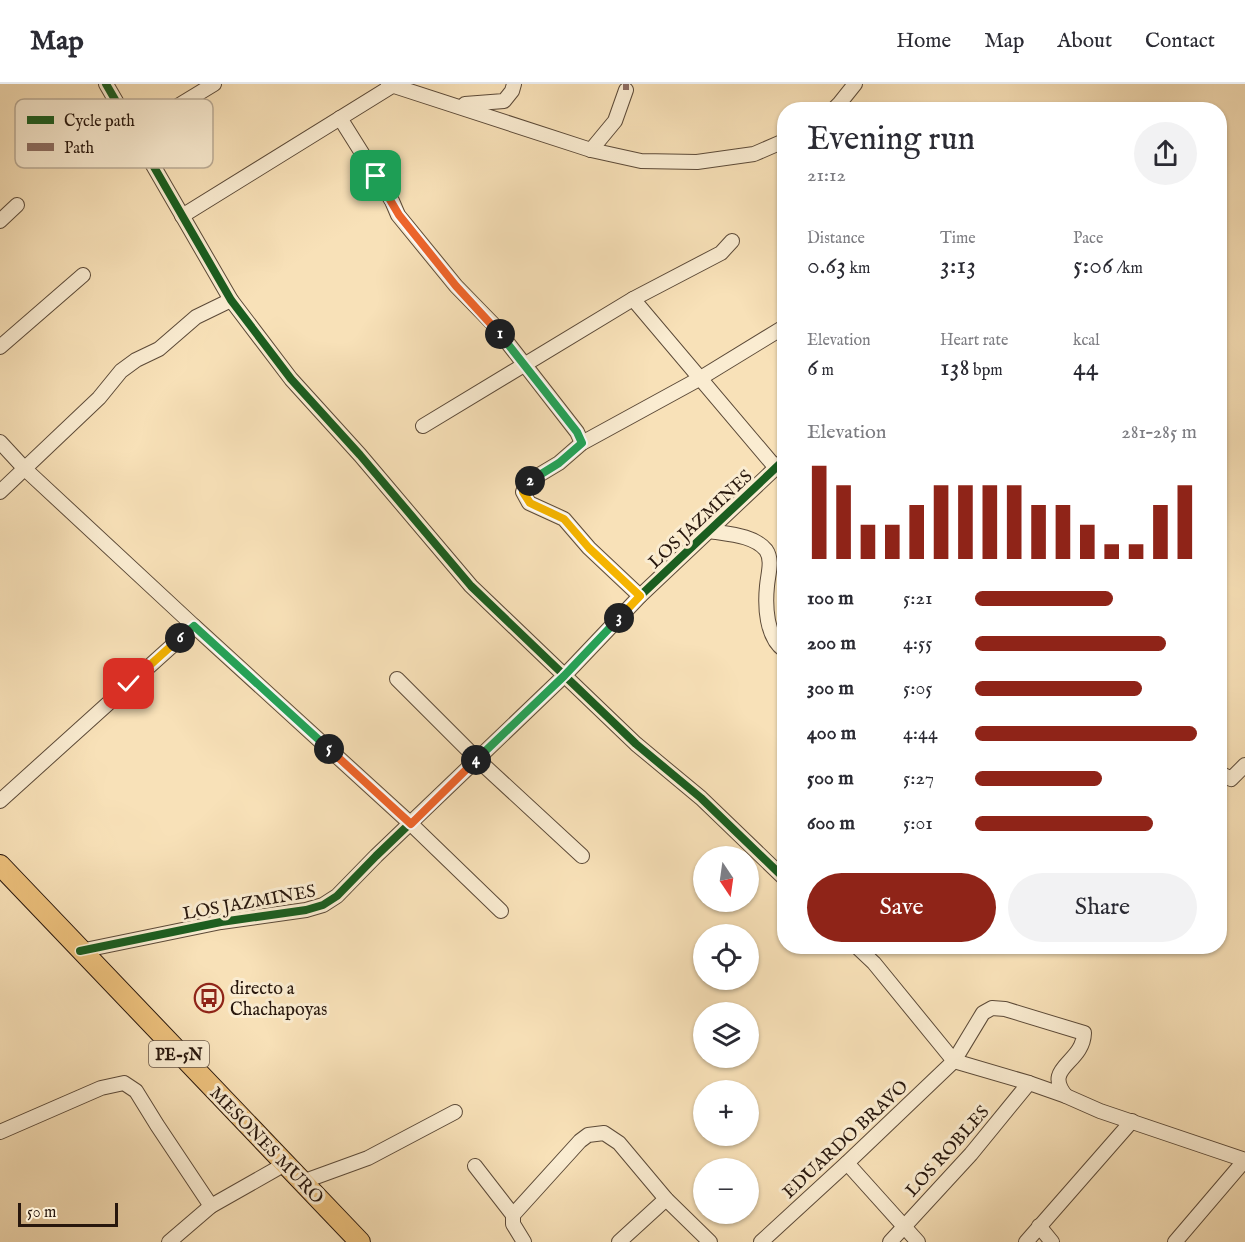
<!DOCTYPE html>
<html lang="en">
<head>
<meta charset="utf-8">
<style>
  body { margin:0; font-family:"IM FELL English",serif; background:#f2f2f3; color:#2b2b33; height:100vh; display:flex; flex-direction:column; font-size:22px; white-space:nowrap }
  * { box-sizing:border-box; margin:0 }
  p { font-size:20px; color:#7c7c81 }
  .icon { flex:none; width:33px; height:33px; fill:none; stroke:currentColor; stroke-width:2; stroke-linecap:round; stroke-linejoin:round }
  .map { position:relative; flex:1; overflow:hidden }
  .sheet { position:absolute; left:777px; top:18px; width:450px; height:852px; display:flex; flex-direction:column; background:#fff; border-radius:24px; box-shadow:0 2px 4px #0004 }
  .sheet>* { flex:none }
  .needle { width:39px; rotate:167deg }
  .fabs { position:absolute; left:693px; top:762px; display:grid; gap:12px }
  .fabs a { display:grid; place-items:center; width:66px; height:66px; border-radius:50%; background:#fff; box-shadow:0 2px 4px #0004; font-size:30px }
  .scale { position:absolute; left:18px; bottom:15px; width:100px; box-sizing:border-box; padding-left:6px; border:3px solid #28170d; border-top:0; font-size:16px; line-height:21px; white-space:nowrap; color:#28170d; -webkit-text-stroke:4px #faecd1; paint-order:stroke }
  .pin { position:absolute; display:grid; place-items:center; width:51px; height:51px; color:#fff; margin:-26px; border-radius:12px; box-shadow:0 3px 9px #0006 }
  .km { position:absolute; width:30px; height:30px; margin:-15px; border-radius:50%; background:#222; color:#fff; font-size:16px; line-height:30px; text-align:center }
  .round { display:grid; place-items:center; flex:none; width:63px; height:63px; border-radius:32px; background:#f2f2f3 }
  .headline { display:flex; align-items:center; justify-content:space-between; height:102px; padding:0 30px }
  h1 { font-size:33px; font-weight:600; line-height:45px }
  .stats { display:grid; grid-template-columns:repeat(3,1fr); gap:9px; height:102px; padding:6px 30px }
  .stats div { display:grid; align-content:center }
  .stats b { font-size:26px; font-weight:600 }
  .stats small { font-size:16px; font-weight:400 }
  .stats p { font-size:16px }
  .chart { height:168px; padding:12px 30px }
  .chart p { display:flex; justify-content:space-between }
  .chart svg { width:100%; height:108px; margin-top:6px; stroke:#8f2418; stroke-width:6 }
  .action { display:flex; gap:12px; margin-top:auto; padding:12px 30px }
  .action a { flex:1; height:69px; border-radius:36px; background:#8f2418; color:#fff; font-size:24px; font-weight:600; line-height:69px; text-align:center }
  .action a+a { background:#f2f2f3; color:#2b2b33 }
  ul { padding:0 30px; list-style:none; font-size:20px }
  li { display:grid; grid-template-columns:96px 72px 1fr; align-items:center; height:45px }
  li i { height:15px; border-radius:8px; background:#8f2418 }
  header { display:flex; align-items:center; gap:36px; box-sizing:border-box; height:84px; padding:0 30px; background:#fff; border-bottom:2px solid #e1e1e2 }
  header strong { font-size:28px }
  nav { display:flex; gap:33px; margin-inline-start:auto; font-size:21px }
  .map>svg:first-child { display:block }
  .lines { fill:none; stroke-linecap:round; stroke-linejoin:round }
  .minor-casing { stroke:#5c4a38; stroke-width:16 }
  .highway-casing { stroke:#28170d; stroke-width:22 }
  .minor { stroke:#faecd1; stroke-width:14 }
  .highway { stroke:#ecc07c; stroke-width:20 }
  .quiet { stroke:#8d6e63; stroke-width:6; stroke-dasharray:12 6; stroke-linecap:butt }
  .cycleway-casing { stroke:#faecd1; stroke-width:11 }
  .cycleway { stroke:#1b5e20; stroke-width:8 }
  .split-1-casing { stroke:#fff; stroke-width:12 }
  .split-2-casing { stroke:#fff; stroke-width:12 }
  .split-3-casing { stroke:#fff; stroke-width:12 }
  .split-4-casing { stroke:#fff; stroke-width:12 }
  .split-5-casing { stroke:#fff; stroke-width:12 }
  .split-6-casing { stroke:#fff; stroke-width:12 }
  .split-7-casing { stroke:#fff; stroke-width:12 }
  .split-1 { stroke:#f0652b; stroke-width:8 }
  .split-2 { stroke:#22a559; stroke-width:8 }
  .split-3 { stroke:#f5b400; stroke-width:8 }
  .split-4 { stroke:#22a559; stroke-width:8 }
  .split-5 { stroke:#f0652b; stroke-width:8 }
  .split-6 { stroke:#22a559; stroke-width:8 }
  .split-7 { stroke:#f5b400; stroke-width:8 }
  .labels { text-anchor:middle; stroke-width:6; stroke-linejoin:round; paint-order:stroke }
  .shield { fill:#faecd1; stroke:#675748; stroke-width:1.5 }
  .shield-label { font-size:16px; font-weight:bold; fill:#28170d }
  .street-label { font-size:18px; fill:#28170d; stroke:#faecd1 }
  .poi-label { font-size:18px; fill:#28170d; stroke:#faecd1; text-anchor:start }
  .key { fill:#faecd1; stroke:#bbac96; stroke-width:1.5 }
  .key-label { font-size:16px; fill:#28170d }
</style>
</head>
<body>
<header>
<strong>Map</strong>
<nav><a>Home</a><a>Map</a><a>About</a><a>Contact</a></nav>
</header>
<div class="map">
<svg width="1245" height="1158" viewBox="0 0 1245 1158">
  <rect width="100%" height="100%" fill="#f8e1b8"/>
  <filter id="stains"><feTurbulence type="fractalNoise" baseFrequency=".00333" numOctaves="4"/><feColorMatrix values="0 0 0 0 .2 0 0 0 0 .09 0 0 0 0 .02 0 0 0 .5 -.17"/></filter>
  <radialGradient id="worn" r=".72"><stop offset=".6" stop-color="#630" stop-opacity="0"/><stop offset="1" stop-color="#630" stop-opacity=".3"/></radialGradient>
  <g class="lines">
    <g class="minor-casing">
      <g id="minor">
        <polyline points="106,0 231,216 291,295 360,371 471,502 636,660 701,714 784,794"/>
        <polyline points="388,0 591,66 641,77 697,78 754,70 784,57"/>
        <polyline points="465,20 504,17 512,7 514,0"/>
        <polyline points="833,26 839,20 855,0"/>
        <polyline points="340,34 392,117 398,131 456,202 493,240 577,348 582,359"/>
        <polyline points="135,48 214,0"/>
        <polyline points="591,66 615,37 626,6"/>
        <polyline points="182,132 392,2"/>
        <polyline points="0,137 17,121"/>
        <polyline points="633,215 776,384"/>
        <polyline points="0,263 83,191"/>
        <polyline points="423,342 633,215 721,169 732,157"/>
        <polyline points="0,358 25,385 194,542 0,717"/>
        <polyline points="0,408 99,314 121,287 136,276 159,265 196,233 231,216"/>
        <path d="M 710,447 C 727,450 754,451 766,466 C 773,476 768,490 767,502 C 765,522 766,553 784,566"/>
        <polyline points="640,512 589,464 564,435 529,419 523,408 526,401 534,394 559,379 582,359 699,295 784,243"/>
        <polyline points="194,542 411,740 501,827"/>
        <polyline points="397,595 477,675 582,772"/>
        <polyline points="1220,689 1231,695 1245,681"/>
        <polyline points="856,862 874,879 954,977 1029,999 1066,1012 1100,1027 1245,1076"/>
        <polyline points="80,867 221,838 306,826 323,821 337,812 376,772 564,592 640,512 784,376"/>
        <polyline points="0,1048 101,1004 124,999 136,1007 157,1041 211,1122"/>
        <polyline points="847,1079 918,1158"/>
        <polyline points="475,1082 513,1131"/>
        <polyline points="302,1098 368,1074 455,1028"/>
        <polyline points="513,1131 580,1057 588,1051 604,1049 619,1059 666,1115 710,1158"/>
        <polyline points="513,1131 513,1140 524,1158"/>
        <polyline points="1039,1142 1052,1158"/>
        <polyline points="169,1158 211,1122 285,1080"/>
        <polyline points="619,1158 666,1115"/>
        <path d="M 761,1158 L 847,1079 L 954,977 L 983,929 L 992,924 L 1005,925 L 1084,949 C 1083,980 1042,983 1066,1012"/>
        <polyline points="890,1158 971,1070 1029,999"/>
        <polyline points="1026,1158 1132,1037"/>
        <polyline points="1175,1158 1245,1076"/>
      </g>
    </g>
    <g class="highway-casing">
      <polyline id="highway" points="0,781 360,1158"/>
    </g>
    <use href="#minor" class="minor"/>
    <use href="#highway" class="highway"/>
    <polyline class="quiet" points="626,6 626,0"/>
    <g class="cycleway-casing">
      <g id="cycleway">
        <polyline points="106,0 231,216 291,295 360,371 471,502 636,660 701,714 784,794"/>
        <polyline points="80,867 221,838 306,826 323,821 337,812 376,772 564,592 640,512 784,376"/>
      </g>
    </g>
    <use href="#cycleway" class="cycleway"/>
  </g>
  <g class="lines">
    <g class="split-1-casing">
      <polyline id="split-1" points="376,92 399,131 456,202 500,250"/>
    </g>
    <g class="split-2-casing">
      <polyline id="split-2" points="500,250 577,348 582,359 559,379 530,397"/>
    </g>
    <g class="split-3-casing">
      <polyline id="split-3" points="530,397 523,408 530,419 564,435 589,464 640,512 619,534"/>
    </g>
    <g class="split-4-casing">
      <polyline id="split-4" points="476,676 564,592 619,534"/>
    </g>
    <g class="split-5-casing">
      <polyline id="split-5" points="329,665 411,740 476,676"/>
    </g>
    <g class="split-6-casing">
      <polyline id="split-6" points="180,554 194,542 329,665"/>
    </g>
    <g class="split-7-casing">
      <polyline id="split-7" points="129,600 180,554"/>
    </g>
    <use href="#split-1" class="split-1"/>
    <use href="#split-2" class="split-2"/>
    <use href="#split-3" class="split-3"/>
    <use href="#split-4" class="split-4"/>
    <use href="#split-5" class="split-5"/>
    <use href="#split-6" class="split-6"/>
    <use href="#split-7" class="split-7"/>
  </g>
  <defs>
    <g id="bus-ring" transform="scale(1.5)"><circle r="9.5" fill="#faecd1" stroke="#8f2418" stroke-width="1.5"/><path d="M-5-6H5V4H4V6H2V4H-2V6H-4V4H-5ZM-3.5-4V0h7V-4ZM-3.5 1.2v1.5H-2V1.2ZM2 1.2v1.5H3.5V1.2Z" fill="#8f2418"/></g>
  </defs>
  <g fill-rule="evenodd">
    <use href="#bus-ring" x="209" y="914"/>
  </g>
  <g class="labels">
    <rect class="shield" x="149" y="957" width="60" height="26" rx="4.5"/>
    <g class="shield-label">
      <text x="179" y="976">PE-5N</text>
    </g>
    <g class="street-label">
      <text transform="translate(700 435) rotate(-43)" y="6">LOS JAZMINES</text>
      <text transform="translate(249 818) rotate(-10)" y="6">LOS JAZMINES</text>
      <text transform="translate(845 1055) rotate(-43)" y="6">EDUARDO BRAVO</text>
      <text transform="translate(267 1061) rotate(46)" y="6">MESONES MURO</text>
      <text transform="translate(947 1067) rotate(-48)" y="6">LOS ROBLES</text>
    </g>
    <g class="poi-label">
      <text x="230" y="910">directo a<tspan x="230" dy="21">Chachapoyas</tspan></text>
    </g>
  </g>
  <rect x="15" y="15" width="198" height="69" rx="9" class="key"/>
  <rect x="27" y="32" width="27" height="8" fill="#1b5e20"/>
  <rect x="27" y="59" width="27" height="8" fill="#8d6e63"/>
  <g class="key-label">
    <text x="64" y="42">Cycle path</text>
    <text x="64" y="69">Path</text>
  </g>
  <rect width="100%" height="100%" filter="url(#stains)"/>
  <rect width="100%" height="100%" fill="url(#worn)"/>
</svg>
<div class="fabs">
<a><svg class="needle" viewBox="-14 -14 28 28"><path d="M0-13l5 13h-10z" fill="#e53935"/><path d="M0 13l5-13h-10z" fill="#7c7c81"/></svg></a>
<a><svg class="icon" aria-label="locate" viewBox="0 0 24 24"><circle cx="12" cy="12" r="6"/><path d="M12 2v4M12 18v4M2 12h4M18 12h4"/></svg></a>
<a><svg class="icon" aria-label="layers" viewBox="0 0 24 24"><path d="M12 4l9 5-9 5-9-5zM3 14l9 5 9-5"/></svg></a>
<a>+</a>
<a>−</a>
</div>
<div class="scale">50 m</div>
<div class="pin" style="left:376px;top:92px;background:#1e9e55"><svg class="icon" aria-label="arrive" viewBox="0 0 24 24"><path d="M6 21V4h12l-3 4 3 4H6"/></svg></div>
<div class="pin" style="left:129px;top:600px;background:#d93025"><svg class="icon" aria-label="check" viewBox="0 0 24 24"><path d="M5 12l5 5 9-10"/></svg></div>
<b class="km" style="left:500px;top:250px">1</b>
<b class="km" style="left:530px;top:397px">2</b>
<b class="km" style="left:619px;top:534px">3</b>
<b class="km" style="left:476px;top:676px">4</b>
<b class="km" style="left:329px;top:665px">5</b>
<b class="km" style="left:180px;top:554px">6</b>
<section class="sheet">
<div class="headline"><div><h1>Evening run</h1><p>21:12</p></div><a class="round"><svg class="icon" aria-label="share" viewBox="0 0 24 24"><path d="M12 15V3M7 8l5-5 5 5M5 13v7h14v-7"/></svg></a></div>
<div class="stats">
<div><p>Distance</p><b>0.63<small> km</small></b></div>
<div><p>Time</p><b>3:13</b></div>
<div><p>Pace</p><b>5:06<small> /km</small></b></div>
</div>
<div class="stats">
<div><p>Elevation</p><b>6<small> m</small></b></div>
<div><p>Heart rate</p><b>138<small> bpm</small></b></div>
<div><p>kcal</p><b>44</b></div>
</div>
<div class="chart"><p><span>Elevation</span>281–285 m</p>
<svg viewBox="0 0 160 44" preserveAspectRatio="none"><path d="M5 44V6M15 44V14M25 44V30M35 44V30M45 44V22M55 44V14M65 44V14M75 44V14M85 44V14M95 44V22M105 44V22M115 44V30M125 44V38M135 44V38M145 44V22M155 44V14"/></svg>
</div>
<ul>
<li><b>100 m</b>5:21<i style="width:62%"></i></li>
<li><b>200 m</b>4:55<i style="width:86%"></i></li>
<li><b>300 m</b>5:05<i style="width:75%"></i></li>
<li><b>400 m</b>4:44<i style="width:100%"></i></li>
<li><b>500 m</b>5:27<i style="width:57%"></i></li>
<li><b>600 m</b>5:01<i style="width:80%"></i></li>
</ul>
<div class="action"><a>Save</a><a>Share</a></div>
</section>
</div>
</body>
</html>
